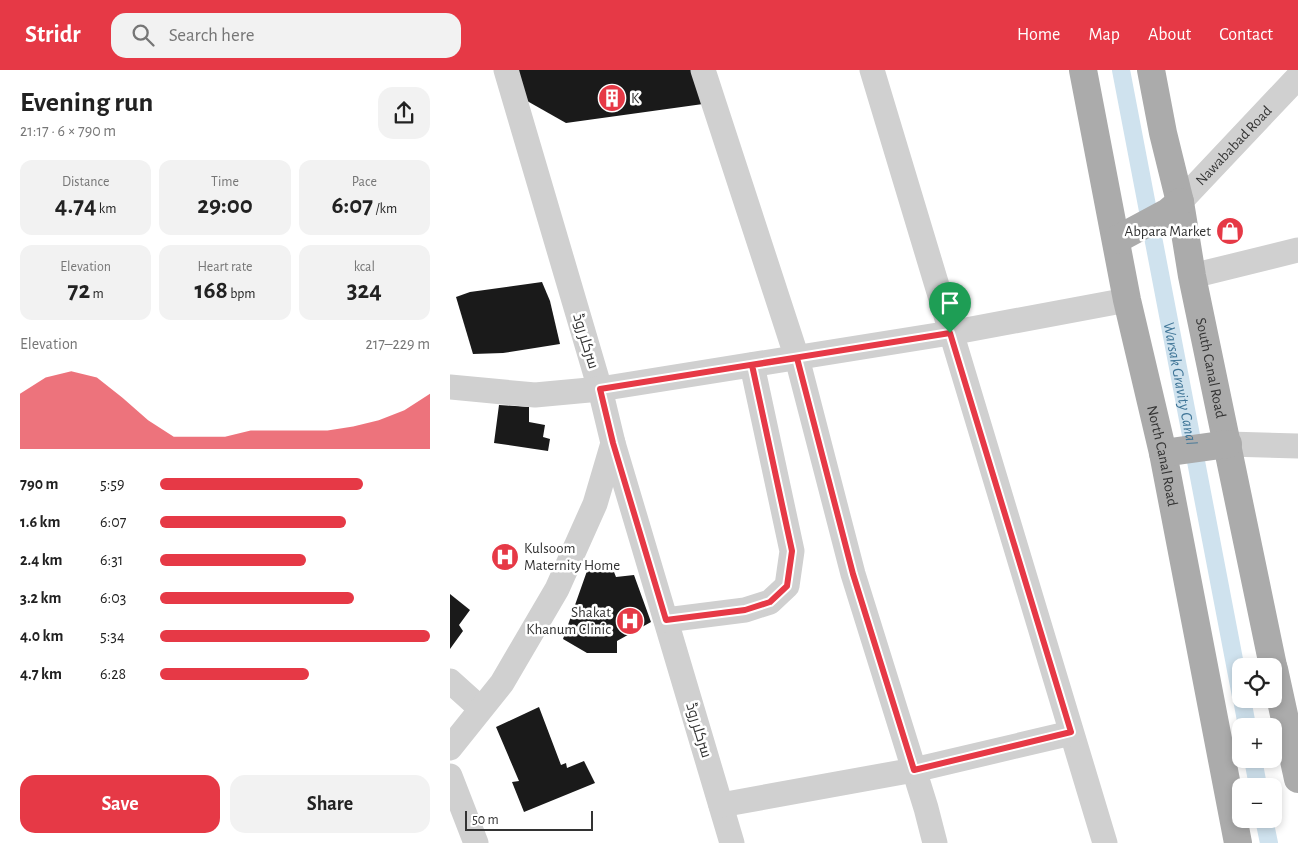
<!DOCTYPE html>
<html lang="en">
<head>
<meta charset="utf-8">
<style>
  body { margin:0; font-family:"Alegreya Sans",Cairo,sans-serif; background:#f2f2f2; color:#222; height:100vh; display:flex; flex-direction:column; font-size:19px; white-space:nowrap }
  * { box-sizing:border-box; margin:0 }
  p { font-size:16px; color:#767676 }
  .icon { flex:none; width:28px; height:28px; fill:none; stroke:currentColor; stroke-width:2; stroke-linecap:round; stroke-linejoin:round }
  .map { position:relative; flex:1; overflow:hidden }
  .sheet { display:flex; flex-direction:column; background:#fff; width:450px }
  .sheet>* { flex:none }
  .fabs { position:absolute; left:782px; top:588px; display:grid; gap:10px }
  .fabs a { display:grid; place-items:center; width:50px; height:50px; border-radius:10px; background:#fff; box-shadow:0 2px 8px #0003; font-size:25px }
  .scale { position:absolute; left:15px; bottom:12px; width:128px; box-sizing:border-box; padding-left:5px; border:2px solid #333; border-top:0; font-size:14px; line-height:18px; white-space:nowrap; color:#333; -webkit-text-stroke:4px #fff; paint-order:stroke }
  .pin { position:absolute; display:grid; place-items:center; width:42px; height:42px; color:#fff; margin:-51px -21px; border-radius:50% 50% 50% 0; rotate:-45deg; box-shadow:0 0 5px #0007 }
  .pin .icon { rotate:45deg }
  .round { display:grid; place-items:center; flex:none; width:52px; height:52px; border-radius:15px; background:#f2f2f2 }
  .summary { display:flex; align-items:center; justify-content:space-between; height:85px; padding:0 20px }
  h1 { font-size:28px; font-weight:700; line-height:38px }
  .stats { display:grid; grid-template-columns:repeat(3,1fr); gap:8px; height:85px; padding:5px 20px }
  .stats div { display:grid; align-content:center; border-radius:12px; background:#f2f2f2; text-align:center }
  .stats b { font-size:25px; font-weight:700 }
  .stats small { font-size:14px; font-weight:400 }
  .stats p { font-size:14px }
  .chart { height:140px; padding:10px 20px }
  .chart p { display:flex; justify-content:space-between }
  .chart svg { width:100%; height:90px; margin-top:5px; fill:#e63946; opacity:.7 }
  .action { display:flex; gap:10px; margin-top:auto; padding:10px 20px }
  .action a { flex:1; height:58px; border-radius:15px; background:#e63946; color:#fff; font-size:20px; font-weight:700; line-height:58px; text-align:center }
  .action a+a { background:#f2f2f2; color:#222 }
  ul { padding:0 20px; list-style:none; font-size:16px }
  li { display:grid; grid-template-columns:80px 60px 1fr; align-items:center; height:38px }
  li i { height:12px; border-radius:6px; background:#e63946 }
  header { display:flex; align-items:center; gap:30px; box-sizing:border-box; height:70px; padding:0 25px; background:#e63946; color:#fff }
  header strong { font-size:24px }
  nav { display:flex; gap:28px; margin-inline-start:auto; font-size:18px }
  .search { width:350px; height:45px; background:#f2f2f2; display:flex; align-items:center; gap:12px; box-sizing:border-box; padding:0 18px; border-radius:15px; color:#767676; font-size:19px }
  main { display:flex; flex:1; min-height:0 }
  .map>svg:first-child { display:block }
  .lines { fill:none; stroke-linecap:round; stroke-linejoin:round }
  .canal { stroke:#cfe2ee; stroke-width:18 }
  .building { fill:#1a1a1a }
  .minor { stroke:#d0d0d0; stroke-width:25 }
  .major { stroke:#ababab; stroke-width:28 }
  .route-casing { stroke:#fff; stroke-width:10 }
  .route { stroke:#e63946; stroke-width:6 }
  .labels { text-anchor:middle; stroke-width:5; stroke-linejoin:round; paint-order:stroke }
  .poi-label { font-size:15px; fill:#333; stroke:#fff; text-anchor:start }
  .street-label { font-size:15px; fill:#333; stroke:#fff }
  .water-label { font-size:16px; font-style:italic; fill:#3f7597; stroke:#fff }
</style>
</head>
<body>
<header>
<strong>Stridr</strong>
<div class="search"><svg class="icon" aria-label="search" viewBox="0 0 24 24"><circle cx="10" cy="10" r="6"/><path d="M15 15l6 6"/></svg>Search here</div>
<nav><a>Home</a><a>Map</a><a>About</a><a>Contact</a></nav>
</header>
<main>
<section class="sheet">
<div class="summary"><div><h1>Evening run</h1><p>21:17 · 6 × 790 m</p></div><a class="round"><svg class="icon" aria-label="share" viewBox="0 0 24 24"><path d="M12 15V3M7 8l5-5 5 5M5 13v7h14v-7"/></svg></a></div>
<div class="stats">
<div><p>Distance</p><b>4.74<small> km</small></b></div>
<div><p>Time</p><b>29:00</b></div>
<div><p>Pace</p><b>6:07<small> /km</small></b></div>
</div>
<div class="stats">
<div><p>Elevation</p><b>72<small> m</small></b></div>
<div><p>Heart rate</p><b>168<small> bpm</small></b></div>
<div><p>kcal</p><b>324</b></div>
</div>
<div class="chart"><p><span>Elevation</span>217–229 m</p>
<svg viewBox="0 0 160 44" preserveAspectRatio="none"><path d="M0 44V17L10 9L20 6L30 9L40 19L50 30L60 38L70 38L80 38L90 35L100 35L110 35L120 35L130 33L140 30L150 25L160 17V44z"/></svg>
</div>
<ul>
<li><b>790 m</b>5:59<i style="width:75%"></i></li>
<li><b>1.6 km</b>6:07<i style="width:69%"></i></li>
<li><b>2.4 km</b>6:31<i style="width:54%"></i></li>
<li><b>3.2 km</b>6:03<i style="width:72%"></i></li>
<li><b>4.0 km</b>5:34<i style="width:100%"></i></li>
<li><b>4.7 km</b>6:28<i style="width:55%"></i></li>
</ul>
<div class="action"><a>Save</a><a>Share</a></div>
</section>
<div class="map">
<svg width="848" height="773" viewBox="0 0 848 773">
  <rect width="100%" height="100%" fill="#fff"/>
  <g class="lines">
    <g class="canal">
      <path id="s1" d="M 671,0 L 791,626"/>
      <polyline points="792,629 797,656"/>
      <polyline points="803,689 808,716"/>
      <polyline points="814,749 819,773"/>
    </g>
  </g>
  <g class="building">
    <polygon points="60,0 241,0 253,34 116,53 63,23"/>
    <polygon points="92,212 100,231 110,274 53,283 23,284 6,227 20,222"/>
    <polygon points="49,335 79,337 79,352 95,355 93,367 100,369 98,381 44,373"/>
    <polygon points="137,501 164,502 166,507 184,505 201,552 167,571 167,583 137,583 113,569"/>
    <polygon points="0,524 20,540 9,555 13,561 0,579"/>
    <polygon points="89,637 111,695 116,693 117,698 134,691 145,713 74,742 62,712 69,711 46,657"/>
  </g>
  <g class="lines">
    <g class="minor">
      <polyline points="56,0 150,319 163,373 282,773"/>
      <polyline points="253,0 347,288 403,504 476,738 485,773"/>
      <polyline points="422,0 655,773"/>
      <path id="s2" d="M 730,132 L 848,7"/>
      <polyline points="742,206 848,180"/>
      <polyline points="0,317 85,325 150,319 500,263 677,230"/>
      <polyline points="778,374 848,376"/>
      <polyline points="216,550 295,540 320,532 337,516 342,481 302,295"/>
      <polyline points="0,611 30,638"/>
      <polyline points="0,678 52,613 107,519 145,434 163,373"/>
      <polyline points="0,706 26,773"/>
      <polyline points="271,735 464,700 621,663"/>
    </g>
    <g class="major">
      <path id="s3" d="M 633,0 L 677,230 L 713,383 L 788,773"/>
      <path id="s4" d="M 701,0 L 713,63 L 730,132 L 742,206 L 823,596"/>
      <polyline points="666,170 718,142 730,132"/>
      <polyline points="713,383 778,374"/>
      <polyline points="824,599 848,709"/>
    </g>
  </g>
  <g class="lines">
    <g class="route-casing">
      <polyline id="route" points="500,263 150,319 163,373 216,550 295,540 320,532 337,516 342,481 302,295 347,288 403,504 464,700 621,662 500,263"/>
    </g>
    <use href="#route" class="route"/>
  </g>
  <defs>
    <g id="building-disc" transform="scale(1.4375)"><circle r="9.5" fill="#e63946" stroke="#fff"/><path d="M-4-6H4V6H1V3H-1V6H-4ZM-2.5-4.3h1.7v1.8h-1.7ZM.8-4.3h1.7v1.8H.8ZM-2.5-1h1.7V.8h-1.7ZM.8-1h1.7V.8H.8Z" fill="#fff"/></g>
    <g id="shop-disc" transform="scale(1.4375)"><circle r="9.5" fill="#e63946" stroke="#fff"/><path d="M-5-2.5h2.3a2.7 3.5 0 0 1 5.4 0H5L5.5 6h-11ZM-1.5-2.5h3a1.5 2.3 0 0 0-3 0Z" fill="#fff"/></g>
    <g id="hospital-disc" transform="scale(1.4375)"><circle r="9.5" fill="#e63946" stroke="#fff"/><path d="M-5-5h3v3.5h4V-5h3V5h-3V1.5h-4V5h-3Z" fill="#fff"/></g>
  </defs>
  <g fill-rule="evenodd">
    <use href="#building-disc" x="162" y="28"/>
    <use href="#shop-disc" x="780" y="161"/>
    <use href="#hospital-disc" x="55" y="487"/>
    <use href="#hospital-disc" x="180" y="551"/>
  </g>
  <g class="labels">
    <g class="poi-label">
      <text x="181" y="33">K</text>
      <text x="761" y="166" text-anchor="end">Abpara Market</text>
      <text x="74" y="483">Kulsoom<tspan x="74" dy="17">Maternity Home</tspan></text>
      <text x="161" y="547" text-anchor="end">Shakat<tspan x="161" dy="17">Khanum Clinic</tspan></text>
    </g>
    <g class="street-label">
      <text dy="5" stroke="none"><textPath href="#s2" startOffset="78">Nawababad Road</textPath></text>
      <text transform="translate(136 271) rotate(73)" y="5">سرکلر روڈ</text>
      <text dy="5" stroke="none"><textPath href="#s4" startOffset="304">South Canal Road</textPath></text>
      <text dy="5" stroke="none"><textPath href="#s3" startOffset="394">North Canal Road</textPath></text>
      <text transform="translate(249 660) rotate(73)" y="5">سرکلر روڈ</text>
    </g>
    <g class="water-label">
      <text dy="6" stroke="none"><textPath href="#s1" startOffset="319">Warsak Gravity Canal</textPath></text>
    </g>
  </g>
</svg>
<div class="fabs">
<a><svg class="icon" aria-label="locate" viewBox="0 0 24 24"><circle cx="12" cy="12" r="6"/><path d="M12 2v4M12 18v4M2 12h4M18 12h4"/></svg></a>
<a>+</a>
<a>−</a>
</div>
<div class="scale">50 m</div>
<div class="pin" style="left:500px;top:263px;background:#1e9e55"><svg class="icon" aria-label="arrive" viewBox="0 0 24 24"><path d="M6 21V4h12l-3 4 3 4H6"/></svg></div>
</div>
</main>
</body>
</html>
